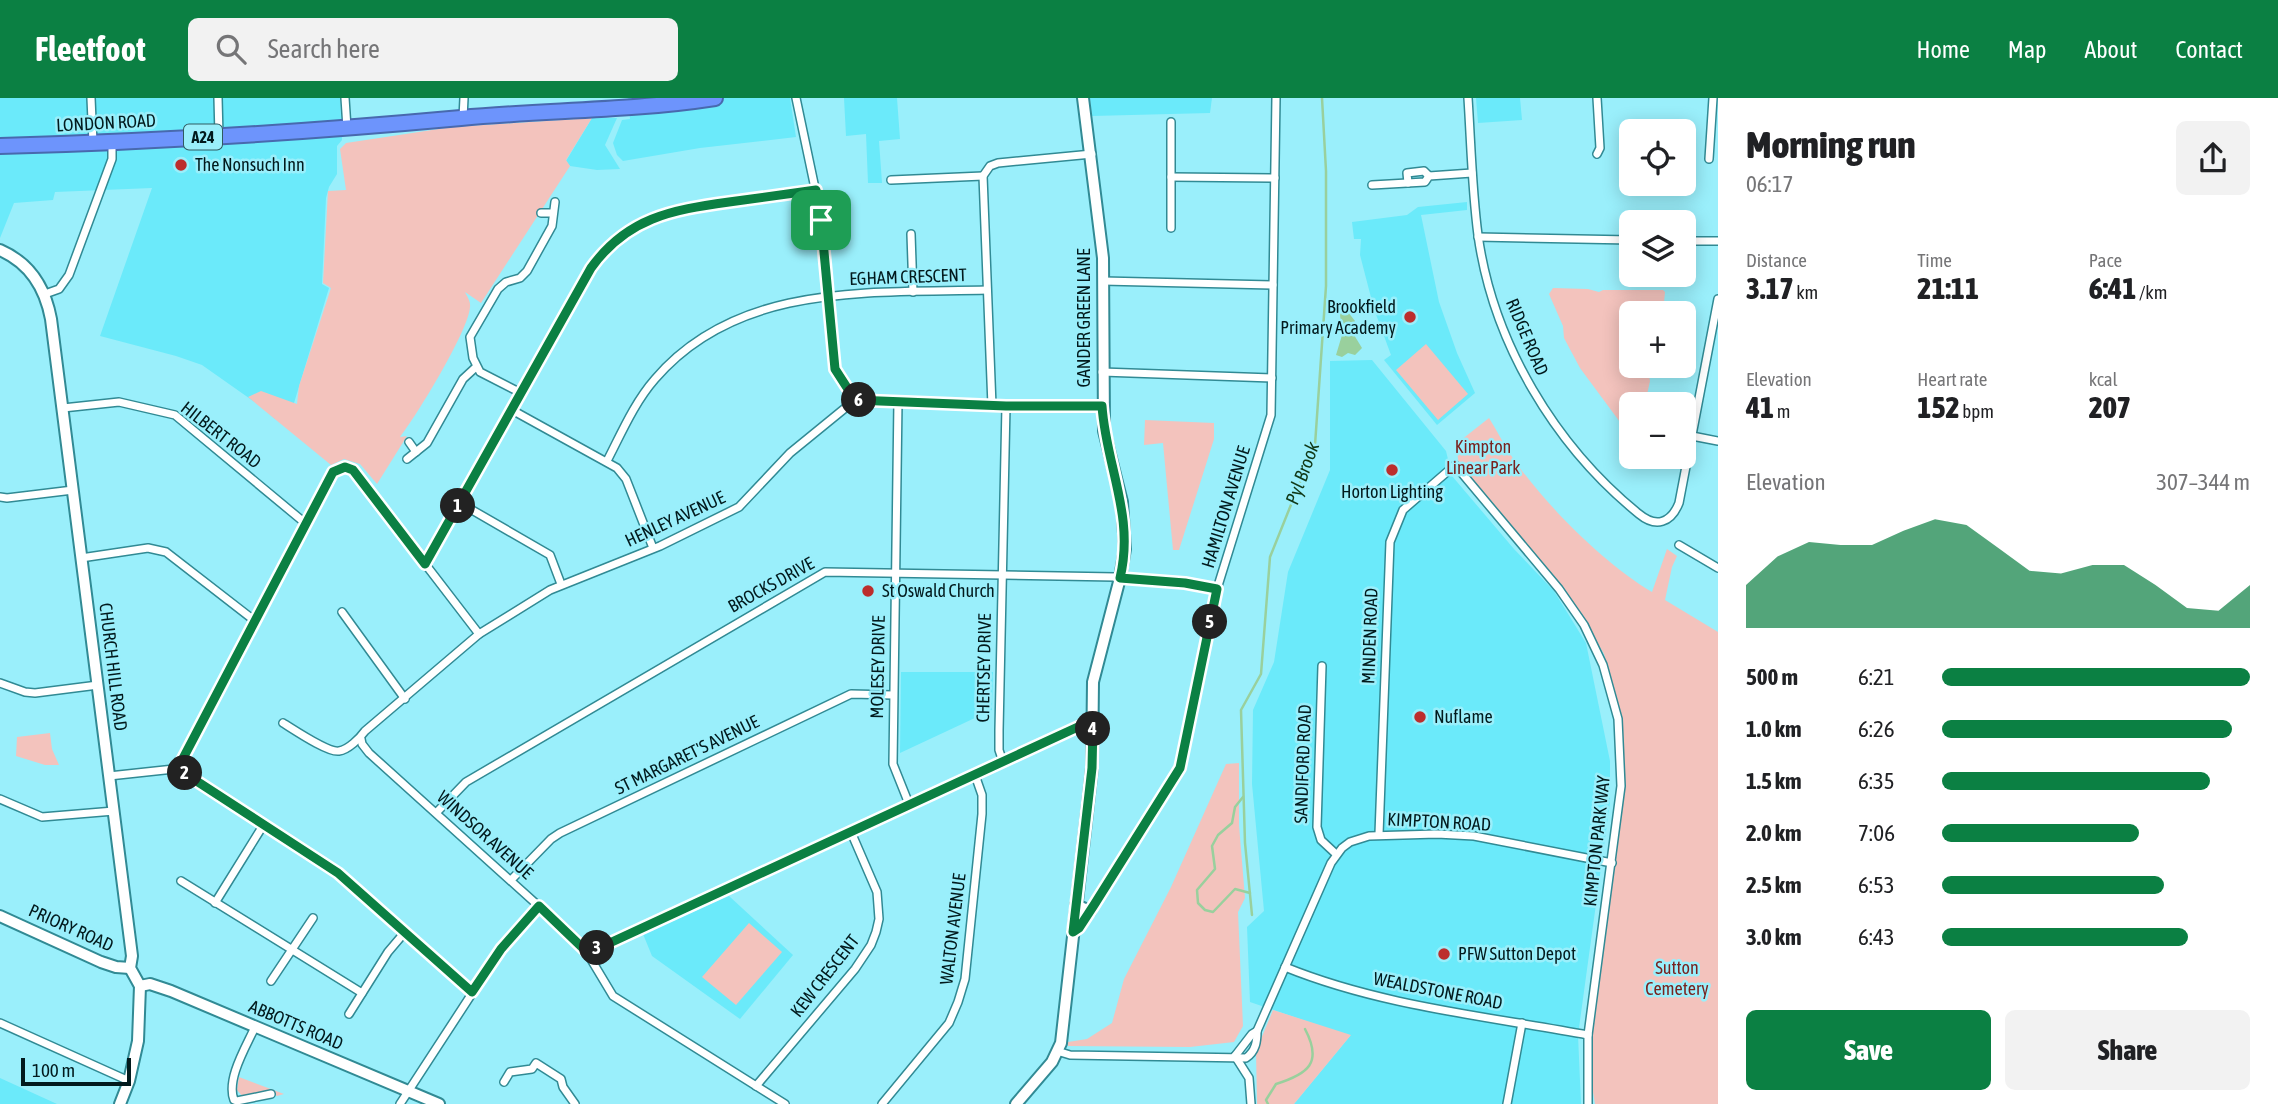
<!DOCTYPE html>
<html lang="en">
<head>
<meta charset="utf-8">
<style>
  body { margin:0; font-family:"Asap Condensed",sans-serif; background:#f2f2f2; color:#202124; height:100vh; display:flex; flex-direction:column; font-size:26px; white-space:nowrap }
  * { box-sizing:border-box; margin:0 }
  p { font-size:23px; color:#757577 }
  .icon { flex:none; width:38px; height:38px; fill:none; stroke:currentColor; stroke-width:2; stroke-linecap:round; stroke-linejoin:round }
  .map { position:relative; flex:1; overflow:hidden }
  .panel { display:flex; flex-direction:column; background:#fff; width:560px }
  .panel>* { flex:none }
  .controls { position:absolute; left:1619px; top:21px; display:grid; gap:14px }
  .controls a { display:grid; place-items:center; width:77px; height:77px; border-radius:10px; background:#fff; box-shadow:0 4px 18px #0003; font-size:35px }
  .scale { position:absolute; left:21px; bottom:18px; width:110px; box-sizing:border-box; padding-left:7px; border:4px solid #021a1d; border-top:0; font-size:19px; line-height:24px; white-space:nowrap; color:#021a1d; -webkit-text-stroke:5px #9aeffb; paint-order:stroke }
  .pin { position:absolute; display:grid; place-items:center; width:60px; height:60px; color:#fff; margin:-30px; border-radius:14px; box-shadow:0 4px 10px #0006 }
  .km { position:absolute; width:35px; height:35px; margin:-18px; border-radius:50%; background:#222; color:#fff; font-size:19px; line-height:35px; text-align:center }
  .round { display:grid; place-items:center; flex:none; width:74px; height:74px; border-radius:10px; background:#f2f2f2 }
  .summary { display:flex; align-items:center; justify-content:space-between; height:119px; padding:0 28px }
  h1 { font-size:38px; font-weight:800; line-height:52px }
  .metrics { display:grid; grid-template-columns:repeat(3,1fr); gap:10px; height:119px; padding:7px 28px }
  .metrics div { display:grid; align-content:center }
  .metrics b { font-size:30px; font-weight:800 }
  .metrics small { font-size:19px; font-weight:400 }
  .metrics p { font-size:19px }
  .chart { height:196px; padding:14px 28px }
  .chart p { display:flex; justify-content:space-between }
  .chart svg { width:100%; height:126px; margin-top:7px; fill:#0b8043; opacity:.7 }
  .button { display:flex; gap:14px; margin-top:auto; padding:14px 28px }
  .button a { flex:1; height:80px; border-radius:10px; background:#0b8043; color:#fff; font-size:28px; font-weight:800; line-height:80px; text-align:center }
  .button a+a { background:#f2f2f2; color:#202124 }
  ul { padding:0 28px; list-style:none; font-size:23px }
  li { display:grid; grid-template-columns:112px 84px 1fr; align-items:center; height:52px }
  li i { height:18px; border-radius:9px; background:#0b8043 }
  header { display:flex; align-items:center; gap:42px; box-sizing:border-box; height:98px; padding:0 35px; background:#0b8043; color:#fff }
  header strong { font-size:33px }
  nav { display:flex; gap:38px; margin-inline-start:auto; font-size:24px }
  .search { width:490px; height:63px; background:#f2f2f2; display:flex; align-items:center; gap:18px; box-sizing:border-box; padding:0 24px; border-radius:10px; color:#757577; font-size:26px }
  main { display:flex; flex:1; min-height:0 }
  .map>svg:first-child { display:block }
  .built { fill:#6beafa }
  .green { fill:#f3c3bd }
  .water { fill:#99d09d }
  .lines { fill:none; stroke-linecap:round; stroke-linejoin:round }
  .stream { stroke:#99d09d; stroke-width:2.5 }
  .street-casing { stroke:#318a94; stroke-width:10 }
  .secondary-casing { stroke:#318a94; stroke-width:14 }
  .highway-casing { stroke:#4869ae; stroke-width:18 }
  .street { stroke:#fff; stroke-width:7 }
  .secondary { stroke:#fff; stroke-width:10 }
  .highway { stroke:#6d94fc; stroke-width:14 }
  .route-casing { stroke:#fff; stroke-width:14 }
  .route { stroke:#0b8043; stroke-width:9 }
  .poi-dot { fill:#bc2d2c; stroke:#9aeffb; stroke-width:2.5 }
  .labels { text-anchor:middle; stroke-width:5; stroke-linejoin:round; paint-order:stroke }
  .shield { fill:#9aeffb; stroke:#305a60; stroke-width:2 }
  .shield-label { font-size:16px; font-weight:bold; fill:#021a1d }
  .street-label { font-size:18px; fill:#021a1d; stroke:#9aeffb }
  .poi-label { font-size:18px; fill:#021a1d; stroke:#9aeffb; text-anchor:start }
  .park-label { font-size:18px; fill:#79221e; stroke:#9aeffb }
  .water-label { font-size:19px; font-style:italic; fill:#103816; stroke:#9aeffb }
</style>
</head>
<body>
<header>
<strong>Fleetfoot</strong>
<div class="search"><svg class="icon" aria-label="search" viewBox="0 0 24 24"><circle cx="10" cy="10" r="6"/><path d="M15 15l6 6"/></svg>Search here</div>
<nav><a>Home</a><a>Map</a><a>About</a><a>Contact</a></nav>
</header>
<main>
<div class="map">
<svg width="1718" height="1006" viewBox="0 0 1718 1006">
  <rect width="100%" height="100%" fill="#9aeffb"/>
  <g class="built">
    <polygon points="0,0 340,0 342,42 337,48 337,76 329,89 326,100 322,186 329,190 294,305 275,321 259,307 202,267 176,258 100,238 152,90 55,94 53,102 14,105 0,140"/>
    <polygon points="628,0 790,0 796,39 700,50 623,63 617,57 613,45 622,22 630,21"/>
    <polygon points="844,0 897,0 900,41 879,43 882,85 868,85 866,36 846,38"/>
    <polygon points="1090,0 1212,0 1210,15 1092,18"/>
    <polygon points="1476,0 1520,0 1522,22 1478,25"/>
    <polygon points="592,20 617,20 605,47 620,71 597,72 570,68 566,63"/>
    <polygon points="1467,104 1467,112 1421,117 1439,204 1457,255 1475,295 1437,327 1384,262 1391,257 1374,211 1360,157 1361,141 1354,141 1352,124 1407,117 1418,109"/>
    <polygon points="1372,262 1446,353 1452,378 1514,451 1554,493 1586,545 1610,663 1610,704 1578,937 1581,1006 1294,1006 1350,938 1250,904 1247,829 1264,813 1252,686 1253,612 1274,564 1288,474 1330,372 1330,263"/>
    <polygon points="901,574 993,574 992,612 900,655"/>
    <polygon points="729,798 793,857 740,921 652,858 643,836"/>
    <polygon points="0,980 57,1006 0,1006"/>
  </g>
  <g class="green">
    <path d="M 592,20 L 566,62 L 570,68 L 481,205 L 465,194 C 467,198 471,204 470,209 C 469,232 416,319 400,339 L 407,338 L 377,386 L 360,366 L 344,361 L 331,367 L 248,299 L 261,293 L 297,306 L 299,288 L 331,190 L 323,185 L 328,93 L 346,92 L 340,51 L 346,45 L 452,29 Z"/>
    <polygon points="1553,190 1588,191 1599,194 1603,192 1663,192 1665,194 1663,215 1631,215 1631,268 1652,268 1648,273 1650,283 1645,306 1631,306 1631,339 1580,270 1564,240 1563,228 1549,196"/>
    <polygon points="1426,246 1468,296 1438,322 1396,272"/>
    <path d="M 1489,320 C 1498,334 1505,349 1514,362 C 1547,408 1603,465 1652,494 L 1667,451 L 1677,458 L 1672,469 L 1665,502 L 1718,534 L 1718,1006 L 1595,1006 C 1590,980 1589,954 1591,928 C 1592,911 1601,909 1595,890 L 1623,702 L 1622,622 L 1604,556 L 1582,518 L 1562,489 L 1459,368 L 1456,346 Z"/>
    <polygon points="1145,322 1214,325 1214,341 1179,452 1173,452 1163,345 1144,347"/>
    <polygon points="50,635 52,651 59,667 45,667 16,658 17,639"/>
    <polygon points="1239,665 1239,727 1245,800 1238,814 1243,928 1234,944 1190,949 1068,948 1068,944 1087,941 1112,925 1124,881 1171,789 1226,666"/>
    <polygon points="749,825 782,854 736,907 702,879"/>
    <polygon points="1273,912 1351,937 1294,1006 1257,1006 1256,953"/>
    <polygon points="239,979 284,996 277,998 271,993 243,999 237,992"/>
  </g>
  <polygon class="water" points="1344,209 1355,223 1351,232 1362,250 1355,257 1348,255 1342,259 1336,257 1342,237 1340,216"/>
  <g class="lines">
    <g class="stream">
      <polyline points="1243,699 1235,709 1232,725 1218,737 1212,748 1215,771 1197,792 1198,805 1205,812 1213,814 1235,791 1250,795"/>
      <polyline points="1252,817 1245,745 1241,612 1261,576 1270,459 1315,347 1326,188 1326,73 1322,0"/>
      <path d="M 1268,1006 L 1266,1002 L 1276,986 C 1308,976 1323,965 1305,931"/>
    </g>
    <g class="street-casing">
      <g id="street">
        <polyline points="91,0 93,45"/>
        <polyline points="218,0 219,38"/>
        <polyline points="345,0 347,30"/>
        <polyline points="796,0 820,114 835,271 855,302"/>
        <path d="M 1468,0 C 1471,46 1472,92 1478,137 C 1493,245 1555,348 1639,416 C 1656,430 1671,425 1679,405 L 1718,201"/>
        <polyline points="463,20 464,0"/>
        <polyline points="1597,56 1600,50 1597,0"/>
        <polyline points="1709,61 1713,0"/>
        <polyline points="1171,79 1275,80"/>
        <polyline points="891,82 983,78"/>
        <polyline points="1408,85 1407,75 1424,73 1429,78"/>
        <polyline points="1372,87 1425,84 1429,78 1472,75"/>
        <polyline points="541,115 553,115"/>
        <polyline points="1171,130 1171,24"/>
        <polyline points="911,136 913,194"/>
        <polyline points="1478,139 1631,142"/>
        <polyline points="1684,143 1718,143"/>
        <polyline points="1103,183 1273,187"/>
        <polyline points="45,196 59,191 69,177 112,61 112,45"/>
        <polyline points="1102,274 1272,280"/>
        <polyline points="521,295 480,274 473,260 470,239 498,191 506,184 520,180 527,173 552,128 555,104"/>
        <polyline points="898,303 893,666 909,706"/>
        <polyline points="992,308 983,78 990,68 998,65 1092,56"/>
        <polyline points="63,310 119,304 175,317 305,425"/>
        <polyline points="512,312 617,370 626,381 653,450"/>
        <polyline points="1692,338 1718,343"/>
        <polyline points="409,344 416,354"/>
        <polyline points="407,361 427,345 463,281 476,269"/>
        <path d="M 607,363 C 621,336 634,305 655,281 C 738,184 872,195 987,192"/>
        <polyline points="0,399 7,400 73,392"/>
        <polyline points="460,405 550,457 561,486"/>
        <polyline points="1679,447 1718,470"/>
        <polyline points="81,460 148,450 166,454 255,523"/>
        <path d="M 425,466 L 591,171 C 628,118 675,111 734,103 C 761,100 788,96 816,92"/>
        <polyline points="342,514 405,601"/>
        <polyline points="1322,568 1317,729 1321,742 1336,756"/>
        <polyline points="0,585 25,594 35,595 98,587"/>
        <path d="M 283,625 C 293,631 328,655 339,653 C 348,652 360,640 365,633 L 479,536 L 550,492 L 660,448 L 739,409 L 790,355 L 855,302 L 1006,308 L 1102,308"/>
        <polyline points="361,641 362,646 369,655 583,848 613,898 785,1006"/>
        <polyline points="1003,664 999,652 999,632 1006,308"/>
        <path d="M 178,671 L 333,374 C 341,369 345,369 353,372 L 479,536"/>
        <polyline points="109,678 174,671 184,675 338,775 472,894"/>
        <polyline points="0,701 42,719 114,713"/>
        <polyline points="437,714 466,684 825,474 1115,479 1185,485 1217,491"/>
        <polyline points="1379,736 1390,444 1403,412 1455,367 1559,491 1584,527 1603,567 1618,621 1621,688 1588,937 1588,1006"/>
        <polyline points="511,782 551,741 560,735 851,596 893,597"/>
        <polyline points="181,783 362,895"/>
        <polyline points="215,805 264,726"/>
        <polyline points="1073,833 1079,830 1090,813 1180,670 1217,491 1271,317 1276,0"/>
        <polyline points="588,855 1080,628 1093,626"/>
        <path d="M 1285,869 C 1381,908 1486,918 1588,937"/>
        <polyline points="271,883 313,820"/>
        <polyline points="349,916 388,854 405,834"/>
        <polyline points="0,925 129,983"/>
        <path d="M 255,929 C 246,949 226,981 234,1002 L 237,1003 L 271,996"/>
        <path d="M 1057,953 L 1070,957 L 1246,960 C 1256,953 1257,943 1257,933 L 1331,765 L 1342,750 L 1350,744 L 1369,738 L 1437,736 L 1474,738 L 1612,765"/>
        <polyline points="1235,958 1249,980 1251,1006"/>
        <polyline points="1235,958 1252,936 1257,933"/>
        <polyline points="504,984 510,974 532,971 536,965 561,981 563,989 575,1006"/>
        <polyline points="756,988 855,871 871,847 876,834 879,821 877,794 851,734"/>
        <polyline points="400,1006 501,851 539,808"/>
        <polyline points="882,1006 949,925 958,904 965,881 982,716 982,697 975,677"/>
        <polyline points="1507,1006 1522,925"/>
      </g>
    </g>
    <g class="secondary-casing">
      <g id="secondary">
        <path d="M 0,152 C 30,165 45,189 51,221 L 132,858 L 130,870 L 140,888 L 138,943 L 129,983 L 120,1006"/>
        <polyline points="1076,807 1090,813"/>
        <polyline points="0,818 101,864 116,869 130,870"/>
        <polyline points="140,888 150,886 171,893 439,1006"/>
        <polyline points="1016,1006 1052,964 1061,945 1092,670 1093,584 1120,480 1125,451 1122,404 1104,333 1103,160 1083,0"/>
      </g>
    </g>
    <g class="highway-casing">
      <path id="highway" d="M 0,48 C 154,44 308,34 461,20 C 546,12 631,13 715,0"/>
    </g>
    <use href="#street" class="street"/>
    <use href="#secondary" class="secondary"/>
    <use href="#highway" class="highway"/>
  </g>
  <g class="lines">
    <g class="route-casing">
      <path id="route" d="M 816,92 L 821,122 L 835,271 L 855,302 L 1006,308 L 1102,308 C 1106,368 1135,418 1120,480 L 1185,485 L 1217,491 L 1180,670 L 1094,807 L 1079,830 L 1073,834 L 1092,670 L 1093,626 L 1080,628 L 588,855 L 539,808 L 501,851 L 472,894 L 338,775 L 178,671 L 179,668 L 333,374 L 345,369 L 353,372 L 425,466 L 591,170 C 627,120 671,112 729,104 C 758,100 787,96 816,92 Z"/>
    </g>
    <use href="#route" class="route"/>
  </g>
  <g class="poi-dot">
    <circle cx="181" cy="67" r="7"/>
    <circle cx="1410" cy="219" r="7"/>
    <circle cx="1392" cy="372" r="7"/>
    <circle cx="868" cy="493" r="7"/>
    <circle cx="1420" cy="619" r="7"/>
    <circle cx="1444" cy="856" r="7"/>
  </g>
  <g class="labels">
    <rect class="shield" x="184" y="26.5" width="38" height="25" rx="5"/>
    <g class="shield-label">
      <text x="203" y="45">A24</text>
    </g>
    <g class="street-label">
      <text transform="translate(106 25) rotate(-3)" y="6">LONDON ROAD</text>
      <text transform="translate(908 179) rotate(-2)" y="6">EGHAM CRESCENT</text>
      <text transform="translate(1084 220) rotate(-90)" y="6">GANDER GREEN LANE</text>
      <text transform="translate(1527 239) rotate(67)" y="6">RIDGE ROAD</text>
      <text transform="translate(221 337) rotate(38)" y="6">HILBERT ROAD</text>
      <text transform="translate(1226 409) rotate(-73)" y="6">HAMILTON AVENUE</text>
      <text transform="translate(675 421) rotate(-25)" y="6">HENLEY AVENUE</text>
      <text transform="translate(771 487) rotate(-29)" y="6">BROCKS DRIVE</text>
      <text transform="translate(1370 538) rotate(-88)" y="6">MINDEN ROAD</text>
      <text transform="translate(113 569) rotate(83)" y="6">CHURCH HILL ROAD</text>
      <text transform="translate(878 569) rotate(-89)" y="6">MOLESEY DRIVE</text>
      <text transform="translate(984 570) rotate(-89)" y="6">CHERTSEY DRIVE</text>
      <text transform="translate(687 657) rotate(-26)" y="6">ST MARGARET'S AVENUE</text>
      <text transform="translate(1303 666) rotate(-88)" y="6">SANDIFORD ROAD</text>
      <text transform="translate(1439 724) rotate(3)" y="6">KIMPTON ROAD</text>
      <text transform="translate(485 737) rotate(42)" y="6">WINDSOR AVENUE</text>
      <text transform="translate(1597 743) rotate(-84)" y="6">KIMPTON PARK WAY</text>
      <text transform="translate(71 830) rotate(24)" y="6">PRIORY ROAD</text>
      <text transform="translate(953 831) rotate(-83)" y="6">WALTON AVENUE</text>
      <text transform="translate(825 878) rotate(-52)" y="6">KEW CRESCENT</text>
      <text transform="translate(1438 893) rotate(11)" y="6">WEALDSTONE ROAD</text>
      <text transform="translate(296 927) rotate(23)" y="6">ABBOTTS ROAD</text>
    </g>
    <g class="poi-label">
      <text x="195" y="73">The Nonsuch Inn</text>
      <text x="1396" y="215" text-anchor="end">Brookfield<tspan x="1396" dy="21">Primary Academy</tspan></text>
      <text x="1392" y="400" text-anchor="middle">Horton Lighting</text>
      <text x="882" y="499">St Oswald Church</text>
      <text x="1434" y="625">Nuflame</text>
      <text x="1458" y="862">PFW Sutton Depot</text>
    </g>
    <g class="park-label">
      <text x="1483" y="355">Kimpton<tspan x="1483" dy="21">Linear Park</tspan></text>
      <text x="1677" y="876">Sutton<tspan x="1677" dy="21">Cemetery</tspan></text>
    </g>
    <g class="water-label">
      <text transform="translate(1302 375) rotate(-70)" y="7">Pyl Brook</text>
    </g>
  </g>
</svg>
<div class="controls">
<a><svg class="icon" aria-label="locate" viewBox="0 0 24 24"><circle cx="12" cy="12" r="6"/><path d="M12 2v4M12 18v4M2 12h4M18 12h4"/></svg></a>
<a><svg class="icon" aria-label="layers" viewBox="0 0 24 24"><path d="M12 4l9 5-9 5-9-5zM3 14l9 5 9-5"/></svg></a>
<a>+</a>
<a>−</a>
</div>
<div class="scale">100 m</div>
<div class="pin" style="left:821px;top:122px;background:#1e9e55"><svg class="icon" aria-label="arrive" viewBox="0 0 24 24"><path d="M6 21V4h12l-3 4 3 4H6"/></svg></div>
<b class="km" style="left:458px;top:408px">1</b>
<b class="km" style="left:185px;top:675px">2</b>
<b class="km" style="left:597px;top:850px">3</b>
<b class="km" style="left:1093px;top:631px">4</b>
<b class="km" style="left:1210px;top:524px">5</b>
<b class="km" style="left:859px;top:302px">6</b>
</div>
<section class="panel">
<div class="summary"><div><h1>Morning run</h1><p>06:17</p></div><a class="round"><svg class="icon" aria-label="share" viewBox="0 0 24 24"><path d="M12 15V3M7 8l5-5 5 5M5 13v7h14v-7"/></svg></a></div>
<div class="metrics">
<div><p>Distance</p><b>3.17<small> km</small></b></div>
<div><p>Time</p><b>21:11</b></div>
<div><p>Pace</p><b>6:41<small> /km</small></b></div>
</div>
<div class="metrics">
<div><p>Elevation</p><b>41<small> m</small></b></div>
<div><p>Heart rate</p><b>152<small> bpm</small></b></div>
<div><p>kcal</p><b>207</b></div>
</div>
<div class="chart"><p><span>Elevation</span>307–344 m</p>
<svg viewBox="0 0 160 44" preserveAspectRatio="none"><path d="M0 44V29L10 19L20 14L30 15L40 15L50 10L60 6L70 8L80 16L90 24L100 25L110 22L120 22L130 29L140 37L150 38L160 29V44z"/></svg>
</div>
<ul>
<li><b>500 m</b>6:21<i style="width:100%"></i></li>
<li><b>1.0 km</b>6:26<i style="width:94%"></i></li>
<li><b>1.5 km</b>6:35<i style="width:87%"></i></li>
<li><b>2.0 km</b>7:06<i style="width:64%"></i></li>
<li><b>2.5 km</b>6:53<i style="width:72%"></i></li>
<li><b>3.0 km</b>6:43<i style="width:80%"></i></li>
</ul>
<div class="button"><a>Save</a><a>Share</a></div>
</section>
</main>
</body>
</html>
